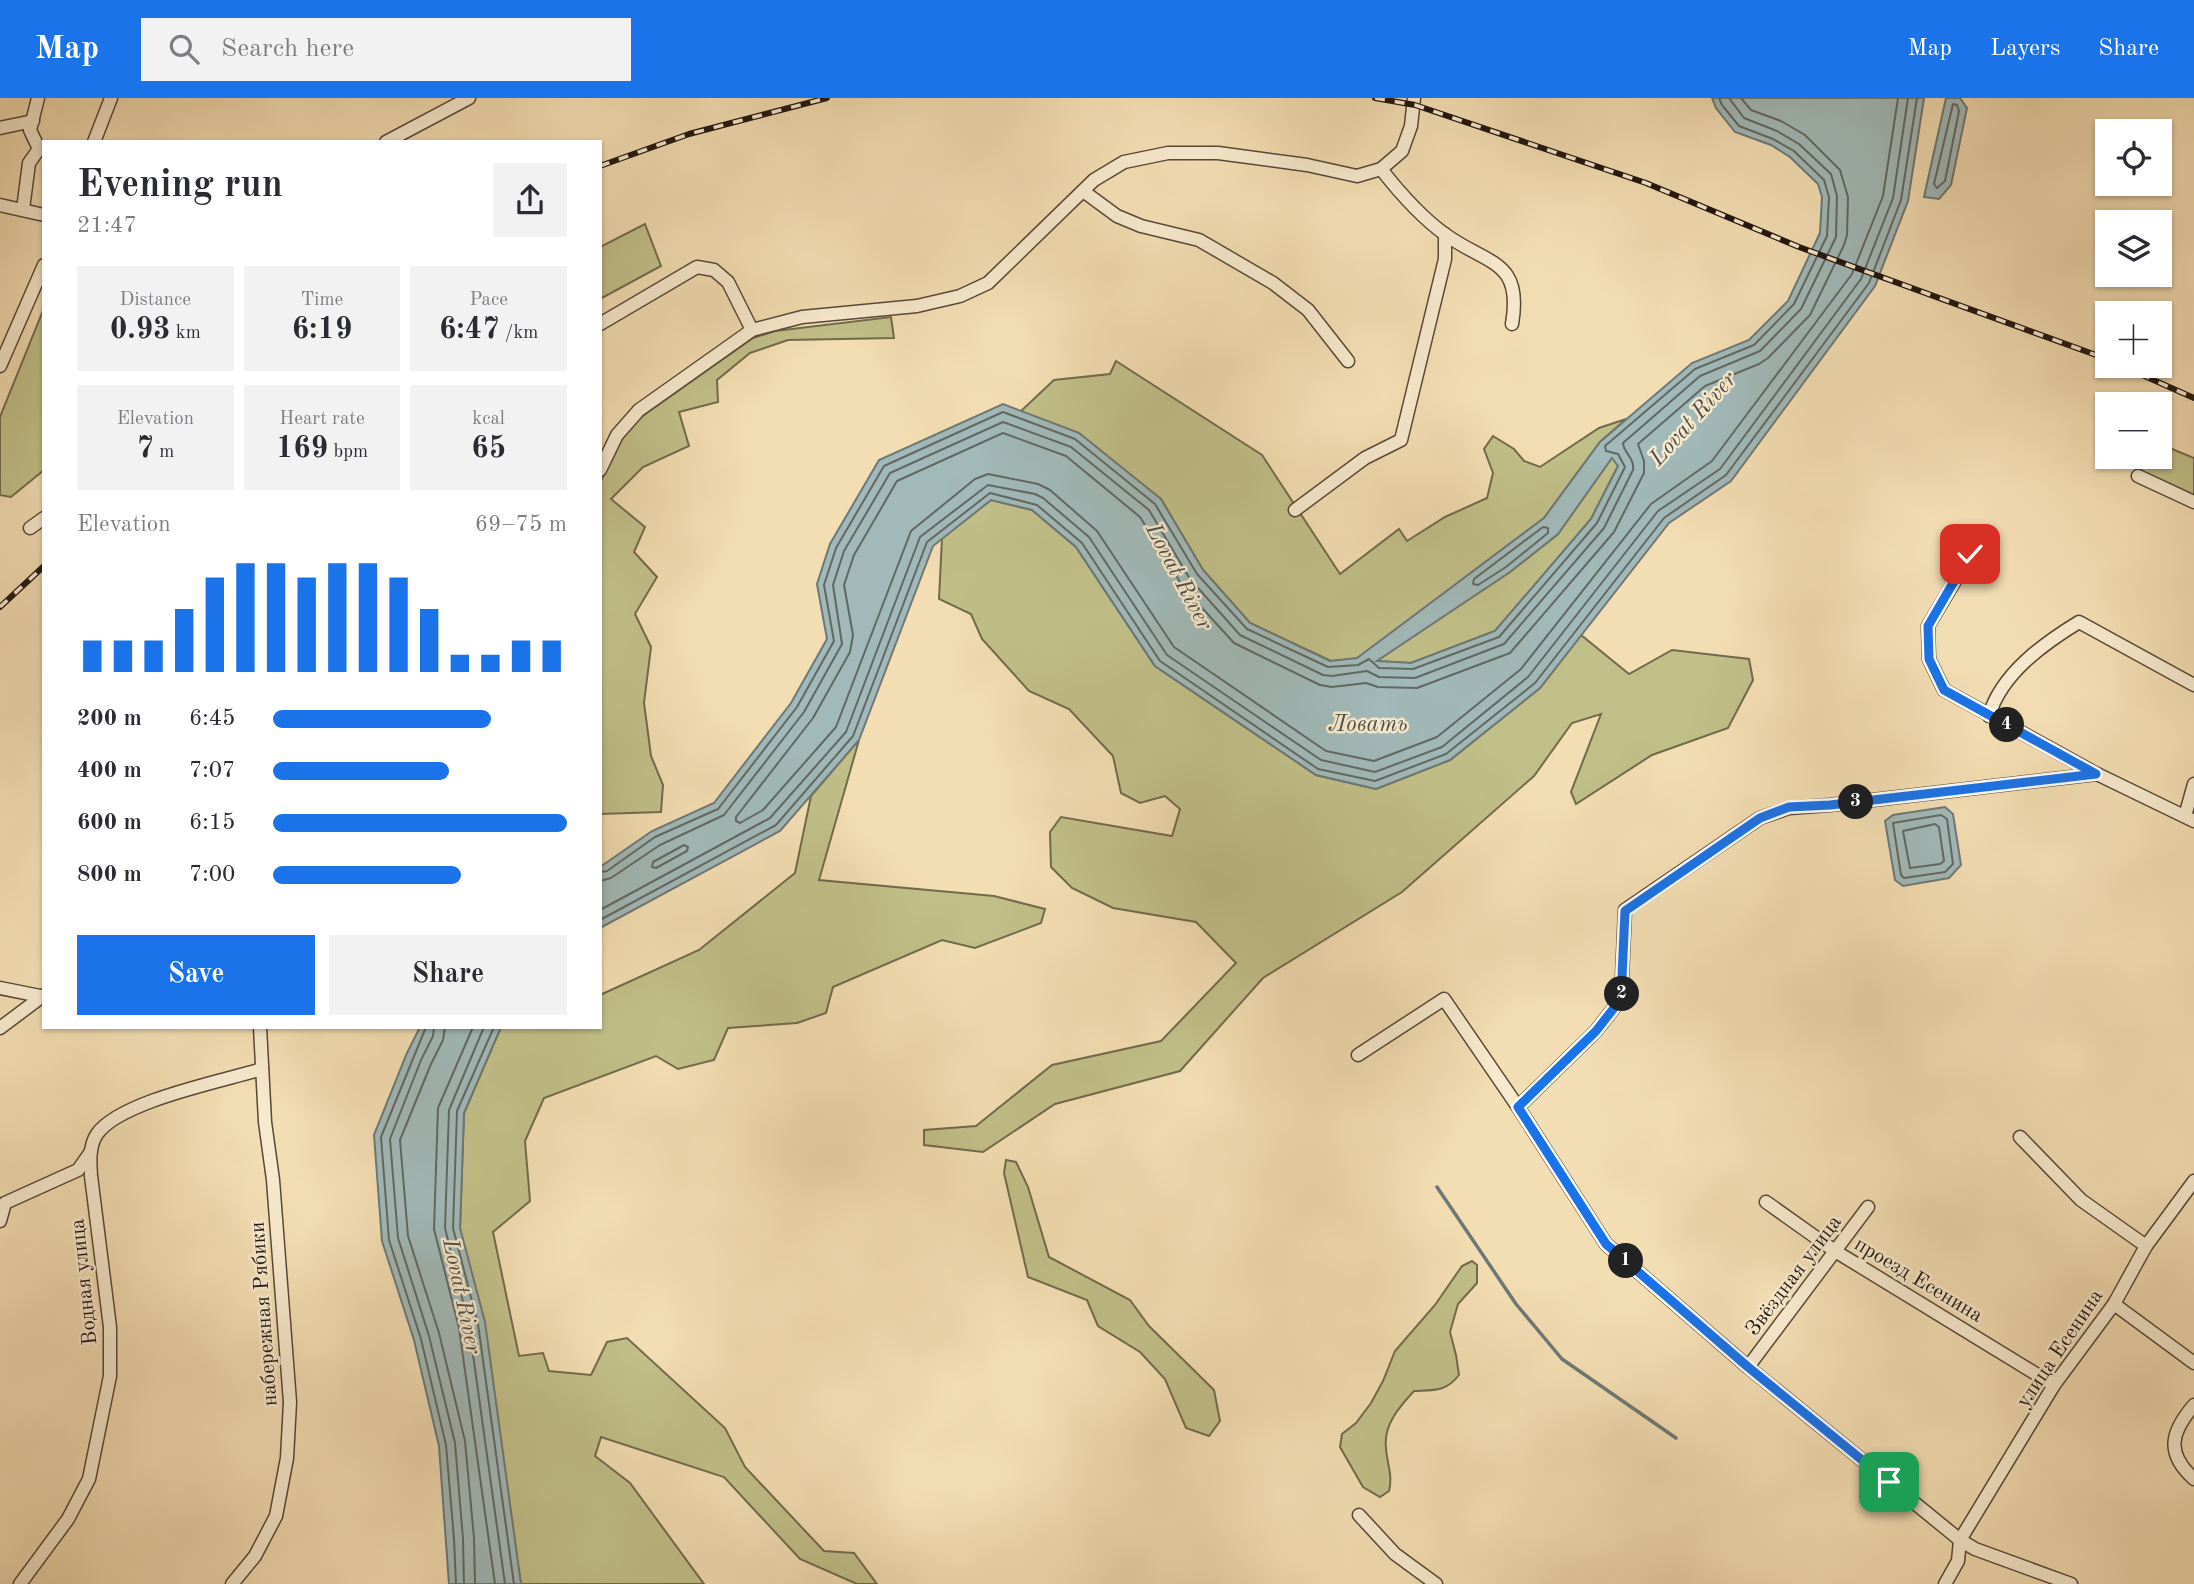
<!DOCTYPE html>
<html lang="en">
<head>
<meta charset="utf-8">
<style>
  body { margin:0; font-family:"Old Standard TT",serif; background:#f2f2f3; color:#2b2b33; height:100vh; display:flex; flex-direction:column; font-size:26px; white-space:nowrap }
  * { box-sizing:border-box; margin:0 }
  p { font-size:23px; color:#7c7c81 }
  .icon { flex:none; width:38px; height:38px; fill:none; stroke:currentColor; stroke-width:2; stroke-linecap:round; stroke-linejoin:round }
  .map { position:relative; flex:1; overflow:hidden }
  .drawer { position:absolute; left:42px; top:42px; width:560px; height:889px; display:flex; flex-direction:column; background:#fff; border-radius:0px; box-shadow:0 2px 5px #0004 }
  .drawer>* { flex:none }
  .buttons { position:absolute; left:2095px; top:21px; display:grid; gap:14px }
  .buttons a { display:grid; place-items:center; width:77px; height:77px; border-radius:0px; background:#fff; box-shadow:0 2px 5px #0004; font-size:35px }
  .pin { position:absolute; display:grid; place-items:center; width:60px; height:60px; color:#fff; margin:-30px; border-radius:14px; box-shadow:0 4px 10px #0006 }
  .km { position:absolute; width:35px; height:35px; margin:-18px; border-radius:50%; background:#222; color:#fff; font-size:19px; line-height:35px; text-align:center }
  .round { display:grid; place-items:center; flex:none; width:74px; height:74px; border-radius:0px; background:#f2f2f3 }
  .summary { display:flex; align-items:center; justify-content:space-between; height:119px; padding:0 35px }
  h1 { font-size:38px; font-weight:600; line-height:52px }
  .stats { display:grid; grid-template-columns:repeat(3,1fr); gap:10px; height:119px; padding:7px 35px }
  .stats div { display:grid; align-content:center; border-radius:0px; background:#f2f2f3; text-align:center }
  .stats b { font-size:30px; font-weight:600 }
  .stats small { font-size:19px; font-weight:400 }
  .stats p { font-size:19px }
  .chart { height:196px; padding:14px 35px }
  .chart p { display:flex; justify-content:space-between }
  .chart svg { width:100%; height:126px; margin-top:7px; stroke:#1a73e8; stroke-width:6 }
  .cta { display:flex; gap:14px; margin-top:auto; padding:14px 35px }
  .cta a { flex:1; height:80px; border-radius:0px; background:#1a73e8; color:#fff; font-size:28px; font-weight:600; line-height:80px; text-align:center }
  .cta a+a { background:#f2f2f3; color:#2b2b33 }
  ul { padding:0 35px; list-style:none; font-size:23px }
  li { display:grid; grid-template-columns:112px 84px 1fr; align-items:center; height:52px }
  li i { height:18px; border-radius:9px; background:#1a73e8 }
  header { display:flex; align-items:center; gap:42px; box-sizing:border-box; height:98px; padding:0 35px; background:#1a73e8; color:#fff }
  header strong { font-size:33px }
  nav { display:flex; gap:38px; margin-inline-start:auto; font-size:24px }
  .search { width:490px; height:63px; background:#f2f2f3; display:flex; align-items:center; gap:18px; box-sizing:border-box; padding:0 24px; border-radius:0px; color:#7c7c81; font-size:26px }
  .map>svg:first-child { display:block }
  .green { fill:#c1bf88; stroke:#716a4c; stroke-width:2 }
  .water { fill:#a1b9b8; stroke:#6e7875; stroke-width:2; fill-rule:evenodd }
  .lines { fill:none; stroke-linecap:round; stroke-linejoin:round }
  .shore { stroke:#616864; stroke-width:2 }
  .stream { stroke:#6e7875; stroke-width:3.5 }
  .minor-casing { stroke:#564838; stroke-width:15 }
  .minor { stroke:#f7e9cd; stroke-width:12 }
  .rail-casing { stroke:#211610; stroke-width:6 }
  .rail { stroke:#f7e9cd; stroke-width:3.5; stroke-dasharray:10; stroke-linecap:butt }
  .route-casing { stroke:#fff; stroke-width:14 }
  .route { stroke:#1a73e8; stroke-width:9 }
  .labels { text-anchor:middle; stroke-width:5; stroke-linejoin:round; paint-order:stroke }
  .street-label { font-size:21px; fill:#211610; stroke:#f7e9cd }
  .water-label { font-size:23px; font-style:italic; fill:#4e4f4b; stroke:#f7e9cd }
</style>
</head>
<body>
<header>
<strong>Map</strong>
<div class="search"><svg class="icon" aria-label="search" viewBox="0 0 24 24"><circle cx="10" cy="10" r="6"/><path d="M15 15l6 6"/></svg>Search here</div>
<nav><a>Map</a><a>Layers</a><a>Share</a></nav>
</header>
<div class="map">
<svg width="2194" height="1486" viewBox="0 0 2194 1486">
  <rect width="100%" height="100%" fill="#f3ddb2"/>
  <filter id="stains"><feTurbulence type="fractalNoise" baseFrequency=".00286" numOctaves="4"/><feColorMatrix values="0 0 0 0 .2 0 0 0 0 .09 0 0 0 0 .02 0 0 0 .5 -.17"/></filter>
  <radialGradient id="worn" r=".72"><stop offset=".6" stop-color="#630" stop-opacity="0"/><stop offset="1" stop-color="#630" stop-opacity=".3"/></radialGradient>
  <g class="green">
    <polygon points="645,126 661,168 600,201 600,149"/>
    <polygon points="44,210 44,372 11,399 0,397 0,319"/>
    <polygon points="891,219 894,240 788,242 750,255 717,282 718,304 679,314 689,348 643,369 611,401 645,429 634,454 657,479 635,516 651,549 644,605 651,658 663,687 661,714 600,716 600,385 620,343 637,322 753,240 775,233"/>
    <polygon points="1116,263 1262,357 1340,476 1399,431 1407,443 1445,419 1487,400 1493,375 1484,351 1493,338 1514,351 1524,363 1540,369 1599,330 1626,321 1600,344 1544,420 1357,561 1331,563 1250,525 1203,472 1161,401 1021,313 1054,282 1110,276"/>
    <polygon points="2160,346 2194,360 2194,398 2141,374 2145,359 2160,359"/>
    <polygon points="1612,359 1618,368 1591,421 1495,533 1411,565 1375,563 1510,474 1558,436"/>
    <polygon points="991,402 1032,412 1076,449 1155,568 1316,677 1376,691 1450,662 1540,590 1581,537 1629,576 1672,552 1749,561 1753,582 1728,630 1652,657 1576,706 1571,694 1601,616 1572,625 1534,678 1402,794 1263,880 1180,973 1055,1006 983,1054 924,1047 924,1032 976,1028 1052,967 1161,943 1236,865 1196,824 1113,810 1072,790 1051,769 1050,734 1061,719 1172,738 1180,711 1165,698 1140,705 1121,695 1113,658 1069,611 1029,593 982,541 971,516 939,501 942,440"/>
    <polygon points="859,642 819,782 994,798 1045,811 1041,825 975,850 942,842 833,889 826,915 797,925 728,930 714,962 678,971 656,958 544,1000 525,1043 530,1103 493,1134 519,1258 543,1255 549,1273 591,1277 607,1244 627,1240 725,1330 745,1369 824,1453 854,1455 877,1486 857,1486 800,1461 724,1379 601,1339 595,1358 630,1385 704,1486 521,1486 460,1130 464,1015 501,929 600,929 600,897 699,852 795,775 811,698"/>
    <polygon points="1006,1062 1016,1064 1028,1089 1049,1159 1130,1202 1149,1228 1214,1292 1220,1323 1209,1338 1186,1330 1165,1281 1140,1254 1098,1228 1087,1202 1028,1179 1004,1075"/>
    <path d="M 1472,1163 L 1477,1167 L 1477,1185 L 1458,1206 L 1450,1234 L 1456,1257 L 1459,1277 C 1446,1294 1434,1292 1414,1293 C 1400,1308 1383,1327 1386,1350 C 1387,1366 1393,1377 1389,1393 L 1380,1399 L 1363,1389 L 1340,1349 L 1342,1336 L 1356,1325 L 1371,1305 L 1383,1283 L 1395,1253 L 1435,1207 L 1462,1168 Z"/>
  </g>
  <g class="water">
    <path d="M 1712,0 L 1924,0 L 1908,103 L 1875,188 L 1731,383 L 1669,425 L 1540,590 L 1450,662 L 1376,691 L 1316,677 L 1155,568 L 1076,449 L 1032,412 L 991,402 L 933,448 L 859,642 L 780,733 L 600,830 L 600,769 L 652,733 L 714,705 L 791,605 L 827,541 L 817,486 L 830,446 L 879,362 L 1003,306 L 1079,335 L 1161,401 L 1203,472 L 1250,525 L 1330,563 L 1357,560 L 1544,420 L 1600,344 L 1692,265 L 1749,242 L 1788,203 L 1820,135 L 1822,99 L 1818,86 L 1790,59 L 1771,47 L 1735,34 L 1716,10 ZM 1612,360 L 1618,368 L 1591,421 L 1495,533 L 1411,565 L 1377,563 L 1510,474 L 1558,436 Z"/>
    <polygon points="1946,0 1960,0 1967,10 1951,87 1939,101 1924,99"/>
    <polygon points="1945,709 1953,716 1961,767 1949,780 1903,788 1895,782 1885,723 1893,717"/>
    <polygon points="420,929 501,929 464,1015 460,1130 485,1224 521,1486 449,1486 439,1348 414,1242 382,1143 374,1037 407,955"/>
  </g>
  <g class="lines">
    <g class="shore">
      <polyline points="1741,0 1751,12 1781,23 1805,37 1840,72 1848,99 1847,137 1844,147 1810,217 1768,260 1759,266 1705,288 1638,346 1644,363 1644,375 1614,434 1510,555 1417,590 1378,589 1366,585 1332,589 1320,587 1234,545 1183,489 1140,419 1066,358 1003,335 897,383 854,457 844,487 853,537 850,554 813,620 736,719 736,723 740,725 763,712 836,629 911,433 975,381 988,376 1038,386 1050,392 1097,433 1174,549 1326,653 1374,663 1437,639 1521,571 1651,406 1712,363 1852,176 1883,98 1898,0"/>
      <polygon points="1953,6 1957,7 1959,13 1945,83 1937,90 1934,86"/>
      <polygon points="1543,429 1548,430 1548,435 1506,469 1478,487 1473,486 1474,481"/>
      <polygon points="1941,717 1947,721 1953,766 1945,774 1904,780 1901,777 1893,725"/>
      <polygon points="1935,726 1939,729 1944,763 1940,766 1910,770 1903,733"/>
      <polygon points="684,747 688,749 687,753 656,770 652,769 653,764"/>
      <polyline points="600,774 607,773 655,739 718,711 797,609 834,543 824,487 836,450 884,368 1003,314 1075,341 1155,406 1197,476 1247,531 1328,569 1358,567 1369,561 1379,570 1413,571 1499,539 1597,425 1625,369 1618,356 1606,353 1605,348 1695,271 1754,247 1794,206 1827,138 1829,99 1824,82 1794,53 1773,41 1739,28 1722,7 1719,0"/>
      <path d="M 600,783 L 611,780 L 660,747 L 724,717 L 804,614 L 842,546 L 833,487 L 844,453 L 890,375 L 1003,324 L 1071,349 L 1149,412 L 1190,481 L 1240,537 L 1323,577 L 1332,578 L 1367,573 L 1379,579 L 1415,580 L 1504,546 L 1604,430 L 1633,372 C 1635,360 1623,354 1623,345 L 1700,278 L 1760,253 L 1801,211 L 1836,139 L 1837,98 L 1831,76 L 1799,46 L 1777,33 L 1744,20 L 1729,0"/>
      <polyline points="600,812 770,720 846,634 920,439 988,387 1035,396 1043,400 1089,439 1167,557 1321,662 1375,674 1442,649 1528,579 1658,413 1720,371 1861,181 1893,100 1908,0"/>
      <polyline points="600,822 776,727 853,638 927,444 990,395 1037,407 1082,445 1160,563 1318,671 1375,683 1446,656 1535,585 1664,420 1726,377 1869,185 1901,102 1917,0"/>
      <polyline points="426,929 381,1039 389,1142 421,1241 446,1347 454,1441 456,1486"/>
      <polyline points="434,929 433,938 421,962 390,1041 398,1140 429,1238 455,1345 463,1441 464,1486"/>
      <polyline points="445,929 443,942 431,966 400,1042 408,1138 439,1235 465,1343 474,1440 475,1486"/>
      <polyline points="473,929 438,1010 434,1131 459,1230 495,1486"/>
      <polyline points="484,929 449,1012 445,1130 469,1228 505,1486"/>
      <polyline points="494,929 457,1013 453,1130 478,1226 514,1486"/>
    </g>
    <polyline class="stream" points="1437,1089 1516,1206 1562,1261 1676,1340"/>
    <g class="minor-casing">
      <g id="minor">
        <polyline points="0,30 33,23"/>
        <polyline points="94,44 111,0"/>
        <polyline points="386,44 469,0"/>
        <path d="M 1381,71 C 1399,94 1422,120 1446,137 C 1488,167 1523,162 1512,226"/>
        <polyline points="1083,93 1117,118 1141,128 1199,142 1273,185 1308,212 1348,263"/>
        <polyline points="0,107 44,117"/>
        <polyline points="23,111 29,65 39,51 30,32 38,0"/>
        <polyline points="600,226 697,169 714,172 728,184 752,232"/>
        <polyline points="0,268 44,167"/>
        <polyline points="600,372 617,337 639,312 752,232 802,219 917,208 960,198 988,185 1094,82 1124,64 1168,55 1218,55 1307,67 1357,78 1381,71 1402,53 1411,28 1414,0"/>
        <polyline points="2138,378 2194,404"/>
        <polyline points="1295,412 1365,360 1401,342 1445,161 1445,136"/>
        <polyline points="30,430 44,420"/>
        <polyline points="1971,456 1928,528 1929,561 1944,592 2097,676 2194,723"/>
        <path d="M 1989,618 C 2001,576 2043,546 2079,524 L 2194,587"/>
        <polyline points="2185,718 2194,686"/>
        <polyline points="0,890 40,898"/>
        <polyline points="0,930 44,897"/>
        <polyline points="1358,957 1444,901 1518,1009 1606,1146 1748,1269 1960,1442 1975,1451 2071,1486"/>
        <polyline points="1518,1009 1596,933 1621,901 1625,812 1760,720 1789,710 1830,707 2097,676"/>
        <polyline points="2020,1039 2081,1102 2146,1148"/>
        <polyline points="1766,1104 1835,1153 2054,1287"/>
        <polyline points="0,1123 5,1105 78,1072 90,1055"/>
        <polyline points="2114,1206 2194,1265"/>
        <polyline points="1748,1269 1868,1109"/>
        <path d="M 2194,1307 C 2171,1334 2165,1355 2194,1381"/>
        <polyline points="1359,1417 1395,1456 1436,1486"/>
        <path d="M 20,1486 L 68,1421 L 89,1381 L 110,1278 L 110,1229 L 91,1078 C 90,1064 89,1048 97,1036 C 120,1003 223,983 262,971"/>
        <polyline points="232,1486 255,1458 276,1418 287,1360 290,1304 273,1082 265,1024 260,929"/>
        <polyline points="1945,1486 1958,1463 1960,1442 2054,1287 2114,1206 2146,1148 2194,1083"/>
      </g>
    </g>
    <use href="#minor" class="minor"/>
    <g class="rail-casing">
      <g id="rail">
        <polyline points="1375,0 1415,7 1646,85 1799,149 2107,261"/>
        <polyline points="600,68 689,36 827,0"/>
        <polyline points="2122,268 2194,300"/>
        <polyline points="0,509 44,468"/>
      </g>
    </g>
    <use href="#rail" class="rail"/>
  </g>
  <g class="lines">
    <g class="route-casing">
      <polyline id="route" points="1889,1384 1748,1269 1606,1146 1518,1009 1596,933 1621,901 1625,813 1760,720 1789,709 1830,707 2096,676 1944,592 1929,561 1928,528 1970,456"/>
    </g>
    <use href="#route" class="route"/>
  </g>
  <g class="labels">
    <g class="street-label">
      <text transform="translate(1793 1177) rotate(-53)" y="7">Звёздная улица</text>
      <text transform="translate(1919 1181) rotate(31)" y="7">проезд Есенина</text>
      <text transform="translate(83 1184) rotate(-96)" y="7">Водная улица</text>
      <text transform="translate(263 1216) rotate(-94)" y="7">набережная Рябики</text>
      <text transform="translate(2059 1250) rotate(-56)" y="7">улица Есенина</text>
    </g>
    <g class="water-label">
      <text transform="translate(1692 320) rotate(-48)" y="8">Lovat River</text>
      <text transform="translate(1180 478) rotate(62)" y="8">Lovat River</text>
      <text x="1368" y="633">Ловать</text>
      <text transform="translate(463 1198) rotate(78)" y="8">Lovat River</text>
    </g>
  </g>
  <rect width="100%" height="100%" filter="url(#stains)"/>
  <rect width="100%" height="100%" fill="url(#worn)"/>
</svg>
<div class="buttons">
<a><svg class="icon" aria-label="locate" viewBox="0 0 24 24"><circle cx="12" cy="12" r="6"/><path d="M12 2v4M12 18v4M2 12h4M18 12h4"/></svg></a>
<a><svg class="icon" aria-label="layers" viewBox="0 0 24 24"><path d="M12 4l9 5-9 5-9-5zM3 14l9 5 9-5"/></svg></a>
<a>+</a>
<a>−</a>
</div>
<div class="pin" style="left:1889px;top:1384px;background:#1e9e55"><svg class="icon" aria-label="arrive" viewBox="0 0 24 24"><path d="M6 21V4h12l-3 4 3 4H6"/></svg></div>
<div class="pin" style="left:1970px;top:456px;background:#d93025"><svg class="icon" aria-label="check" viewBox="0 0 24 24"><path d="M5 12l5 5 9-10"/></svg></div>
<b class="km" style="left:1626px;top:1163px">1</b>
<b class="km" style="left:1622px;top:896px">2</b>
<b class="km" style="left:1856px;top:704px">3</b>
<b class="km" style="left:2007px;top:627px">4</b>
<section class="drawer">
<div class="summary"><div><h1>Evening run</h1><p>21:47</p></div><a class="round"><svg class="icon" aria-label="share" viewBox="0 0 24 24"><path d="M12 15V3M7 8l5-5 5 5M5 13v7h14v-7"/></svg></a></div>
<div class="stats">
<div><p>Distance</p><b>0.93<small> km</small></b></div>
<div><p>Time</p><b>6:19</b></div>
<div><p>Pace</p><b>6:47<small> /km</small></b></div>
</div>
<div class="stats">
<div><p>Elevation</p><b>7<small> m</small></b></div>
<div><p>Heart rate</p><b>169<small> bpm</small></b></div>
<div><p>kcal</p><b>65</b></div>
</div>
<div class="chart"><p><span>Elevation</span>69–75 m</p>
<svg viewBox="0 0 160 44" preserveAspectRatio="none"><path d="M5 44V33M15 44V33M25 44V33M35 44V22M45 44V11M55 44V6M65 44V6M75 44V11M85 44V6M95 44V6M105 44V11M115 44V22M125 44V38M135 44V38M145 44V33M155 44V33"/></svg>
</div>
<ul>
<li><b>200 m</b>6:45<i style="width:74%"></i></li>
<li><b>400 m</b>7:07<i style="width:60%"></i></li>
<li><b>600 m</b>6:15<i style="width:100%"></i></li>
<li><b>800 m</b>7:00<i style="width:64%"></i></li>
</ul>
<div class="cta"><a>Save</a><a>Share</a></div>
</section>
</div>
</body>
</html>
